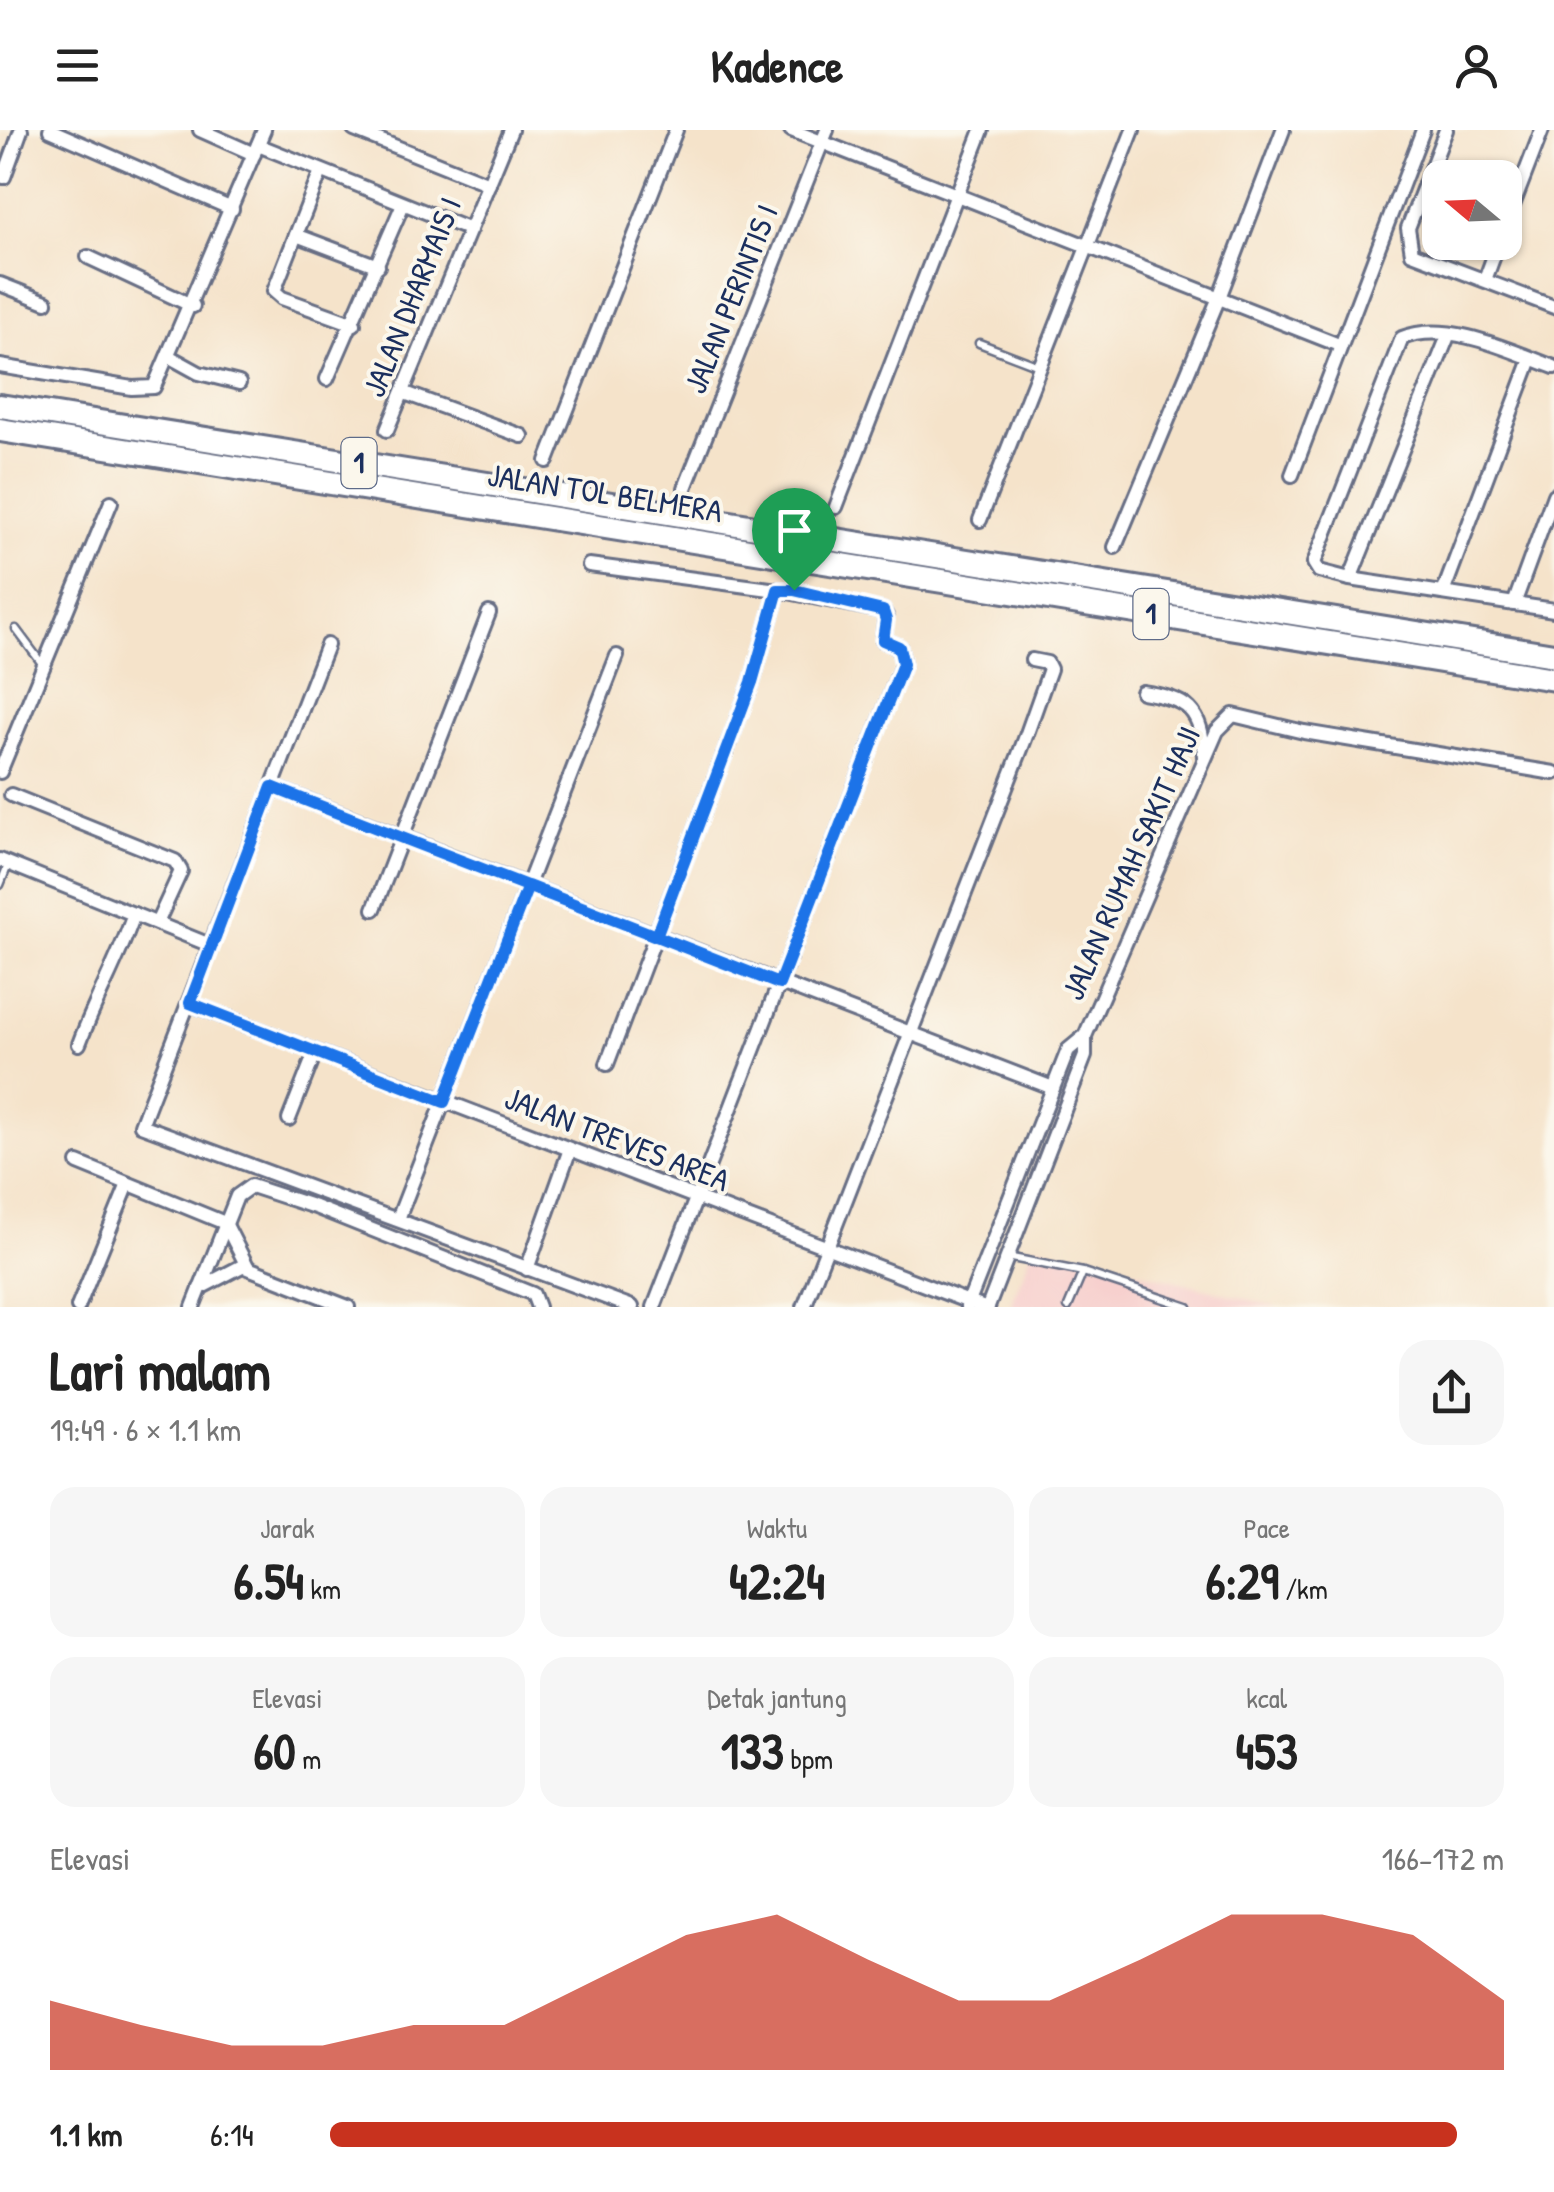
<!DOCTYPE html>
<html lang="id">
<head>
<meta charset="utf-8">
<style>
  body { margin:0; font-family:"Patrick Hand",sans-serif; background:#f6f6f6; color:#222; height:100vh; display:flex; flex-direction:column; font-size:38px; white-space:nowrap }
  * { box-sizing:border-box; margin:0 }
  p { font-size:32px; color:#767676 }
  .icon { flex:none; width:55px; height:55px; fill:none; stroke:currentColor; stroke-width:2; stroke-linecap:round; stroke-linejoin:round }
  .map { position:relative; height:1177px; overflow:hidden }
  .panel { display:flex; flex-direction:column; background:#fff; flex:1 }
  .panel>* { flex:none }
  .needle { width:65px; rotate:289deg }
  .buttons { position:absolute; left:1422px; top:30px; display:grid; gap:20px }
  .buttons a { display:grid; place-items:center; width:100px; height:100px; border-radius:20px; background:#fff; box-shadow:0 2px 8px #0004; font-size:50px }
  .pin { position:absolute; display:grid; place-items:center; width:85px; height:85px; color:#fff; margin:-102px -42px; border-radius:50% 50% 50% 0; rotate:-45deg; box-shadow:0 0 10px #0007 }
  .pin .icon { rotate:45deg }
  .round { display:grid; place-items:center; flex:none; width:105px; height:105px; border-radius:30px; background:#f6f6f6 }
  .overview { display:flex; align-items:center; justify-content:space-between; height:170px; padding:0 50px }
  h1 { font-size:55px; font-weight:700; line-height:75px }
  .figures { display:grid; grid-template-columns:repeat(3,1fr); gap:15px; height:170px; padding:10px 50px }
  .figures div { display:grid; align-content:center; border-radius:25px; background:#f6f6f6; text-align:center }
  .figures b { font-size:50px; font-weight:700 }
  .figures small { font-size:28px; font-weight:400 }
  .figures p { font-size:28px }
  .chart { height:280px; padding:20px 50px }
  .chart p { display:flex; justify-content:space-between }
  .chart svg { width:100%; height:180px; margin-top:10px; fill:#c8321e; opacity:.7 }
  ul { padding:0 50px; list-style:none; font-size:32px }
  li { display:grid; grid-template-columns:160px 120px 1fr; align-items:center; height:75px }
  li i { height:25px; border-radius:12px; background:#c8321e }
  header { display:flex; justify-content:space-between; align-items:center; height:130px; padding:0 50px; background:#fff; font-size:45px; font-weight:700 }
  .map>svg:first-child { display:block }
  .built { fill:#f7d0ce }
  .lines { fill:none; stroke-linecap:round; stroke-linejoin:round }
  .service-casing { stroke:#676e84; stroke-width:11 }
  .minor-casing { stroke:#676e84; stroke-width:18 }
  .motorway-casing { stroke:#676e84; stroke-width:28 }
  .service { stroke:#fff; stroke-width:6 }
  .minor { stroke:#fff; stroke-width:12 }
  .motorway { stroke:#fff; stroke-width:22 }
  .route-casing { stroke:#fff; stroke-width:20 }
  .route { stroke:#1a73e8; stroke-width:12 }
  .labels { text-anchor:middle; stroke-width:8; stroke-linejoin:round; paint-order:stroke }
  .shield { fill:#fbf7ec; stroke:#5e6b89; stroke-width:2.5 }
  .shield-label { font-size:30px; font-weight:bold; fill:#1b2f5e }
  .street-label { font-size:32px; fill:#1b2f5e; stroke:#fbf7ec }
</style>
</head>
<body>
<header><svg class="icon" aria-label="menu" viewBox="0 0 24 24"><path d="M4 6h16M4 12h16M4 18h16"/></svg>Kadence<svg class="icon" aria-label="person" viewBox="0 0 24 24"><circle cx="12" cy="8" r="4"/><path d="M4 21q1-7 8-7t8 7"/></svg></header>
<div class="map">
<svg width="1554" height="1177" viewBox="0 0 1554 1177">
  <rect width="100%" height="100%" fill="#fbf7ec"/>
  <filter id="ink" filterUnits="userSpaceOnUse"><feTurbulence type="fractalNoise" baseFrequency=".01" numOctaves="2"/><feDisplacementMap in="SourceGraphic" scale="20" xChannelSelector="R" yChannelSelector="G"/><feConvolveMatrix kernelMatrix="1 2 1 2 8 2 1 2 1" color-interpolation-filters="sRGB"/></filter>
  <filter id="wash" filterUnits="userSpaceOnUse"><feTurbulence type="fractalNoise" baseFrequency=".0048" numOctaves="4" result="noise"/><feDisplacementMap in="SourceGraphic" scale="40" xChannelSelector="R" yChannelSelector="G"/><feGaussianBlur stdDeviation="2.25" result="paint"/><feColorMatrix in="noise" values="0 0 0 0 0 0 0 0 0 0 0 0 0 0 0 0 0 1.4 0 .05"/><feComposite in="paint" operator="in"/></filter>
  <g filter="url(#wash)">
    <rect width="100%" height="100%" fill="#f5e3ca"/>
    <polygon class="built" points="1034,1115 1278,1177 1010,1177"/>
  </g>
  <g filter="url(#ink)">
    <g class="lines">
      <g class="service-casing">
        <g id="service">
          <polyline points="979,213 1039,236"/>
          <polyline points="16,499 43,535"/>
          <polyline points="0,755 8,735"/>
          <polyline points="1007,1127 1083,1142 1188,1177"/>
          <polyline points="1068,1177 1083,1142"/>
        </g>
      </g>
      <g class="minor-casing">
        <g id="minor">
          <polyline points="50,0 232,79"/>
          <polyline points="200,0 254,24"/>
          <polyline points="354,0 489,54"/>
          <polyline points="791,0 1339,215"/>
          <polyline points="1446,0 1408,98 1412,123 1554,177"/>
          <polyline points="258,15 470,100"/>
          <polyline points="321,41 274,161 282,168 354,194"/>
          <polyline points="4,47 21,0"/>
          <polyline points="1505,96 1542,0"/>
          <polyline points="296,105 378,136"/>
          <polyline points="88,127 193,176"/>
          <polyline points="1485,150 1499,112"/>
          <polyline points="0,154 46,172"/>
          <polyline points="170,227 199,243 239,253"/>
          <polyline points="0,236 132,258 154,257 264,0"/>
          <path d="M 1554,237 C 1511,221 1448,190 1402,208 L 1314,433 L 1319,441 L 1350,449 L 1554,480"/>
          <polyline points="327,249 403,74"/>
          <polyline points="405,263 522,306"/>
          <polyline points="387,300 511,0"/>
          <polyline points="547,331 676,0"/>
          <polyline points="1292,345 1423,0"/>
          <polyline points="685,358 827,0"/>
          <polyline points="836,377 982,0"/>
          <polyline points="980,390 1133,0"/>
          <polyline points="1115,417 1220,165 1283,0"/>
          <polyline points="589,435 778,460 752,552 607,934"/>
          <polyline points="1350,449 1448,206"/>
          <polyline points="1443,463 1531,229"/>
          <polyline points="1514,474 1554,365"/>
          <polyline points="327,515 141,995 632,1177"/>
          <path d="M 1142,562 C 1188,569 1202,579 1204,627"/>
          <polyline points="0,642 111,372"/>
          <polyline points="272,657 1053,958"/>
          <polyline points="11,665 175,731 181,741 157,793"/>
          <polyline points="0,730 210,815"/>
          <polyline points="374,779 489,483"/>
          <polyline points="189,873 982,1177"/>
          <polyline points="1085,906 1217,601 1233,585 1304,602 1554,643"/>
          <path d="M 79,914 C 96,868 119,829 134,784"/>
          <polyline points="289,989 315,923"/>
          <polyline points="78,1033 225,1093"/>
          <polyline points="398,1089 617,526"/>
          <polyline points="225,1093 248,1138 348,1177"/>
          <polyline points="527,1139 569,1022"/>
          <polyline points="200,1158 244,1135"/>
          <polyline points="78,1177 128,1054"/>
          <polyline points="193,1177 237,1066 251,1056 315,1077 533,1164 538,1177"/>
          <polyline points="654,1177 903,533 899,517 883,510 886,486 883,481 778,460"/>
          <polyline points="804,1177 1025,609 1050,539 1047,533 1032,530"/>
          <polyline points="967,1177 1068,920 1085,906 1085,926 988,1177"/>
        </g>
      </g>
      <g class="motorway-casing">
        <g id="motorway">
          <polyline points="0,276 1554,525"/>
          <polyline points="0,300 1554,549"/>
        </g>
      </g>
      <use href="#service" class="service"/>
      <use href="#minor" class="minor"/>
      <use href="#motorway" class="motorway"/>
    </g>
  </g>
  <g class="lines" filter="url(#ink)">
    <g class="route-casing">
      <path id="route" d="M 794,460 L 778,460 L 752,552 L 656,806 C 528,756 400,708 272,657 L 190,873 L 444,972 L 528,756 L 779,854 L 903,534 L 899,517 L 883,510 L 886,490 L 883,481 L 794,460"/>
    </g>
    <use href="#route" class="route"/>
  </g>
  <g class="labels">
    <g class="shield">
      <rect x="341.5" y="308" width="35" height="50" rx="8"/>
      <rect x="1133.5" y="459" width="35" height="50" rx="8"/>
    </g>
    <g class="shield-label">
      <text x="359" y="343">1</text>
      <text x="1151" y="494">1</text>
    </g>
    <g class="street-label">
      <text transform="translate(412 167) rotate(-68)" y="11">JALAN DHARMAIS I</text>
      <text transform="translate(731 169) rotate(-68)" y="11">JALAN PERINTIS I</text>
      <text transform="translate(605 363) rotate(9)" y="11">JALAN TOL BELMERA</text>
      <text transform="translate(1131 733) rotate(-66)" y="11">JALAN RUMAH SAKIT HAJI</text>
      <text transform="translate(617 1009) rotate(21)" y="11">JALAN TREVES AREA</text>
    </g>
  </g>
</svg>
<div class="buttons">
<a><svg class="needle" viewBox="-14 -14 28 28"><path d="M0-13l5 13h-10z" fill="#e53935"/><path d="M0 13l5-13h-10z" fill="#767676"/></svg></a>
</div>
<div class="pin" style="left:794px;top:460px;background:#1e9e55"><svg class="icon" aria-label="arrive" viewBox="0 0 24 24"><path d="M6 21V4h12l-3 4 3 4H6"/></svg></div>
</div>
<section class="panel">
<div class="overview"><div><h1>Lari malam</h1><p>19:49 · 6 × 1.1 km</p></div><a class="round"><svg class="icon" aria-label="share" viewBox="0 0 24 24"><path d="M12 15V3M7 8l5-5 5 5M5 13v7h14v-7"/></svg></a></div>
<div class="figures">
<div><p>Jarak</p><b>6.54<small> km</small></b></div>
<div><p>Waktu</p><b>42:24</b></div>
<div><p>Pace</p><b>6:29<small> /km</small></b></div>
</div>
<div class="figures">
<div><p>Elevasi</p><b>60<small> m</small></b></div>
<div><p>Detak jantung</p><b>133<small> bpm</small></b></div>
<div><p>kcal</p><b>453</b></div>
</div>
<div class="chart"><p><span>Elevasi</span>166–172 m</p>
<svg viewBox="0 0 160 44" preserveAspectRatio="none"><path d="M0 44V27L10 33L20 38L30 38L40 33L50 33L60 22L70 11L80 6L90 17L100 27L110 27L120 17L130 6L140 6L150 11L160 27V44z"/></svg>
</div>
<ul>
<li><b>1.1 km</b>6:14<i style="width:96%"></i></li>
</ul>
</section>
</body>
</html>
